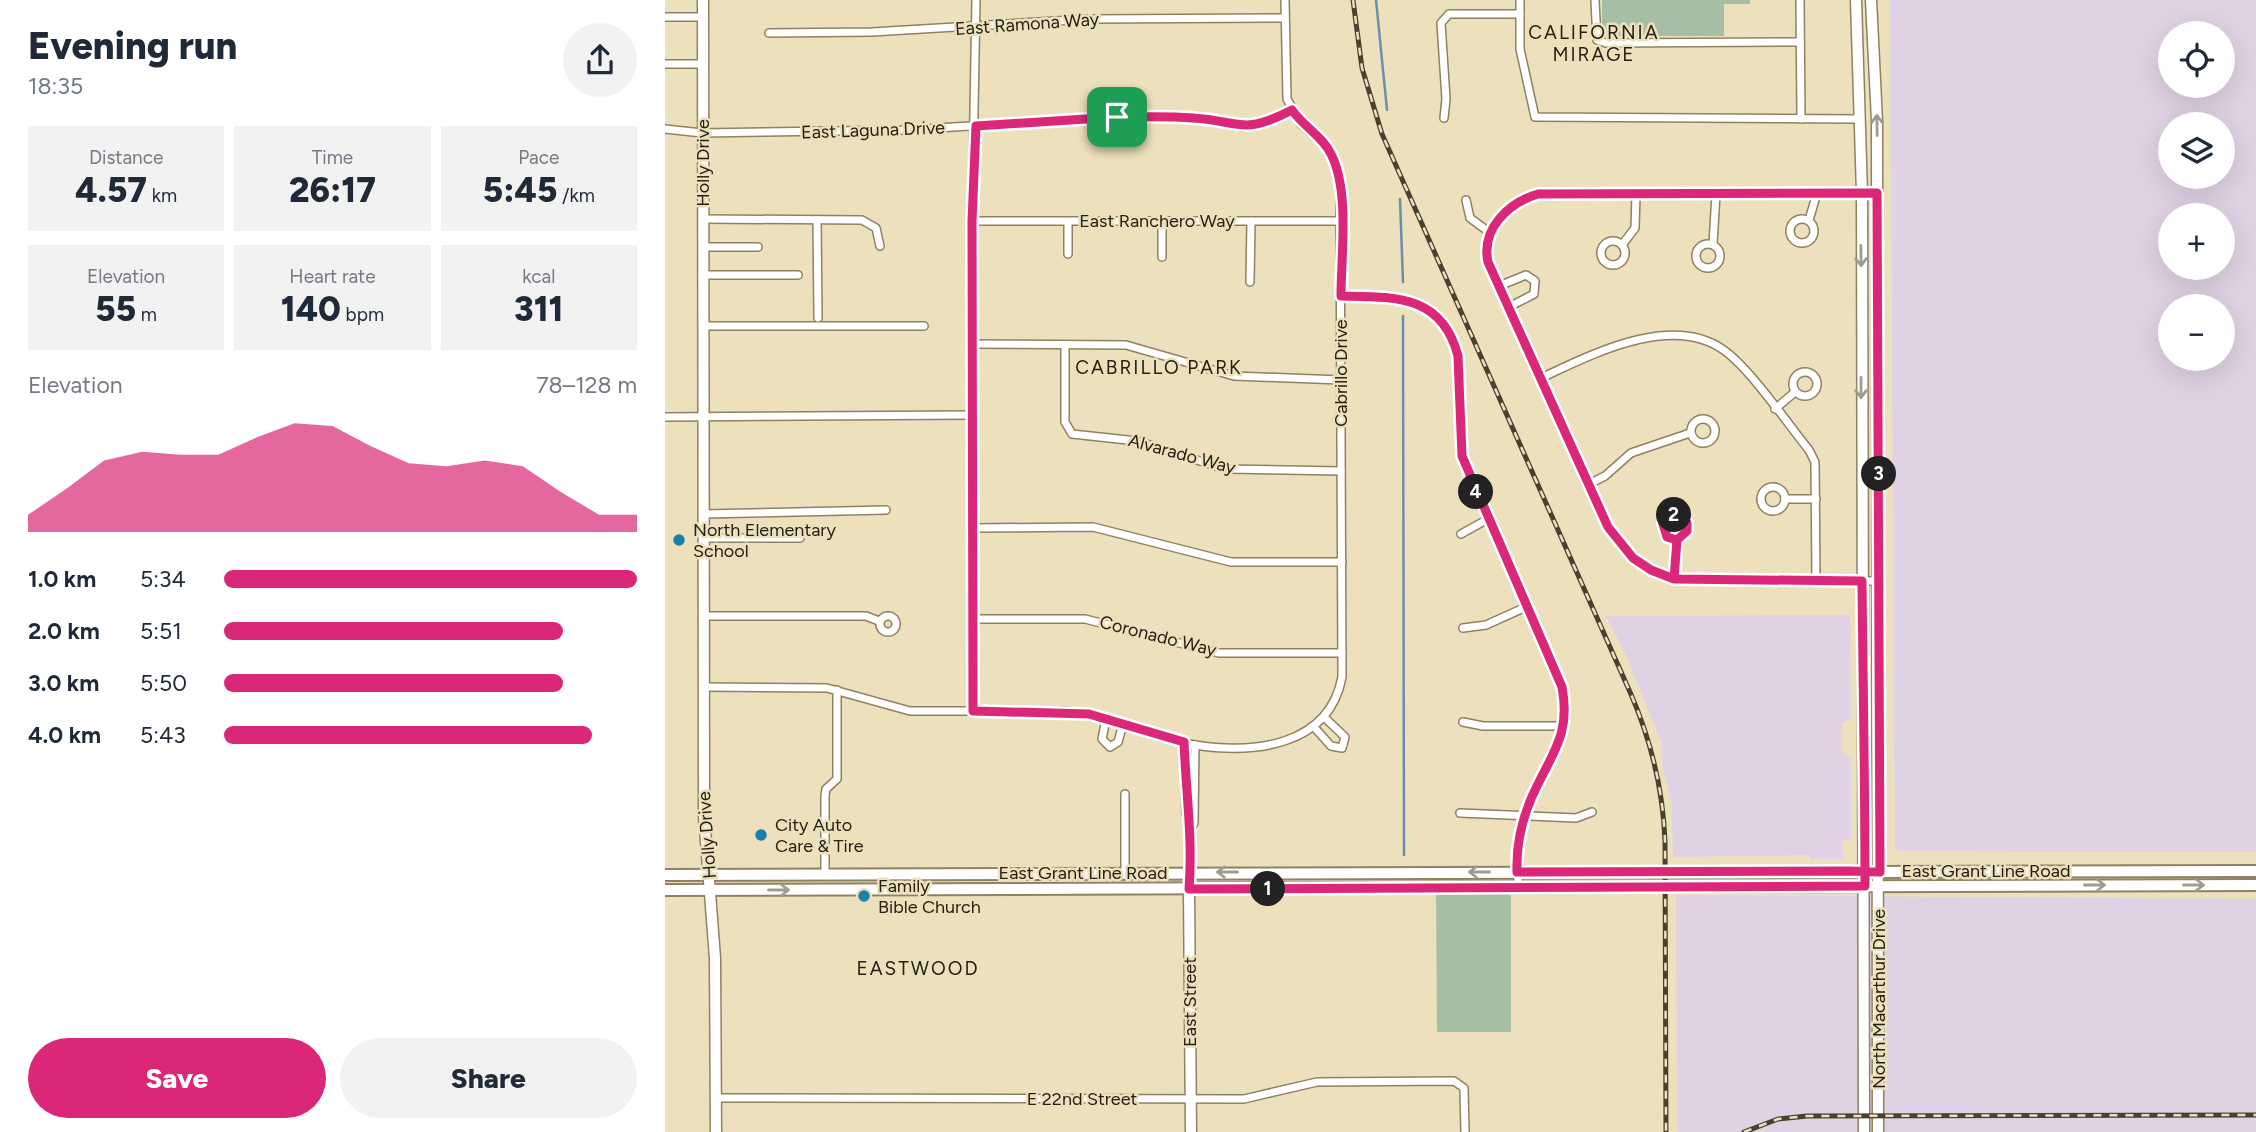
<!DOCTYPE html>
<html lang="en">
<head>
<meta charset="utf-8">
<style>
  body { margin:0; font-family:Figtree,sans-serif; background:#f2f2f3; color:#1f2937; height:100vh; display:flex; flex-direction:column; font-size:26px; white-space:nowrap }
  * { box-sizing:border-box; margin:0 }
  p { font-size:23px; color:#747a83 }
  .icon { flex:none; width:38px; height:38px; fill:none; stroke:currentColor; stroke-width:2; stroke-linecap:round; stroke-linejoin:round }
  .map { position:relative; flex:1; overflow:hidden }
  .panel { display:flex; flex-direction:column; background:#fff; width:665px }
  .panel>* { flex:none }
  .controls { position:absolute; left:1493px; top:21px; display:grid; gap:14px }
  .controls a { display:grid; place-items:center; width:77px; height:77px; border-radius:50%; background:#fff; box-shadow:0 7px 28px #0002; font-size:35px }
  .pin { position:absolute; display:grid; place-items:center; width:60px; height:60px; color:#fff; margin:-30px; border-radius:14px; box-shadow:0 4px 10px #0006 }
  .km { position:absolute; width:35px; height:35px; margin:-18px; border-radius:50%; background:#222; color:#fff; font-size:19px; line-height:35px; text-align:center }
  .round { display:grid; place-items:center; flex:none; width:74px; height:74px; border-radius:37px; background:#f2f2f3 }
  .headline { display:flex; align-items:center; justify-content:space-between; height:119px; padding:0 28px }
  h1 { font-size:38px; font-weight:800; line-height:52px }
  .figures { display:grid; grid-template-columns:repeat(3,1fr); gap:10px; height:119px; padding:7px 28px }
  .figures div { display:grid; align-content:center; border-radius:0px; background:#f2f2f3; text-align:center }
  .figures b { font-size:35px; font-weight:800 }
  .figures small { font-size:19px; font-weight:400 }
  .figures p { font-size:19px }
  .chart { height:196px; padding:14px 28px }
  .chart p { display:flex; justify-content:space-between }
  .chart svg { width:100%; height:126px; margin-top:7px; fill:#db2777; opacity:.7 }
  .action { display:flex; gap:14px; margin-top:auto; padding:14px 28px }
  .action a { flex:1; height:80px; border-radius:42px; background:#db2777; color:#fff; font-size:28px; font-weight:800; line-height:80px; text-align:center }
  .action a+a { background:#f2f2f3; color:#1f2937 }
  ul { padding:0 28px; list-style:none; font-size:23px }
  li { display:grid; grid-template-columns:112px 84px 1fr; align-items:center; height:52px }
  li i { height:18px; border-radius:9px; background:#db2777 }
  main { display:flex; flex:1; min-height:0 }
  .map>svg:first-child { display:block }
  .industrial { fill:#e0d1e4; fill-rule:evenodd }
  .green { fill:#a6bea5 }
  .lines { fill:none; stroke-linecap:round; stroke-linejoin:round }
  .stream { stroke:#688fab; stroke-width:2.5 }
  .street-casing { stroke:#8e8261; stroke-width:10 }
  .secondary-casing { stroke:#8e8261; stroke-width:13 }
  .primary-casing { stroke:#8e8261; stroke-width:14 }
  .street { stroke:#fff; stroke-width:7 }
  .secondary { stroke:#fff; stroke-width:10 }
  .primary { stroke:#fff; stroke-width:10 }
  .rail-casing { stroke:#48412f; stroke-width:5 }
  .rail { stroke:#ede0bc; stroke-width:2.5; stroke-dasharray:8; stroke-linecap:butt }
  .oneway { stroke:#9d9b94 }
  .route-casing { stroke:#fff; stroke-width:14 }
  .route { stroke:#db2777; stroke-width:9 }
  .poi-dot { fill:#1682aa; stroke:#ede0bc; stroke-width:2.5 }
  .labels { text-anchor:middle; stroke-width:5; stroke-linejoin:round; paint-order:stroke }
  .street-label { font-size:18px; fill:#252012; stroke:#ede0bc }
  .poi-label { font-size:18px; fill:#252012; stroke:#ede0bc; text-anchor:start }
  .neighbourhood-label { font-size:19px; letter-spacing:2px; fill:#252012; stroke:#ede0bc }
</style>
</head>
<body>
<main>
<section class="panel">
<div class="headline"><div><h1>Evening run</h1><p>18:35</p></div><a class="round"><svg class="icon" aria-label="share" viewBox="0 0 24 24"><path d="M12 15V3M7 8l5-5 5 5M5 13v7h14v-7"/></svg></a></div>
<div class="figures">
<div><p>Distance</p><b>4.57<small> km</small></b></div>
<div><p>Time</p><b>26:17</b></div>
<div><p>Pace</p><b>5:45<small> /km</small></b></div>
</div>
<div class="figures">
<div><p>Elevation</p><b>55<small> m</small></b></div>
<div><p>Heart rate</p><b>140<small> bpm</small></b></div>
<div><p>kcal</p><b>311</b></div>
</div>
<div class="chart"><p><span>Elevation</span>78–128 m</p>
<svg viewBox="0 0 160 44" preserveAspectRatio="none"><path d="M0 44V38L10 29L20 19L30 16L40 17L50 17L60 11L70 6L80 7L90 14L100 20L110 21L120 19L130 21L140 30L150 38L160 38V44z"/></svg>
</div>
<ul>
<li><b>1.0 km</b>5:34<i style="width:100%"></i></li>
<li><b>2.0 km</b>5:51<i style="width:82%"></i></li>
<li><b>3.0 km</b>5:50<i style="width:82%"></i></li>
<li><b>4.0 km</b>5:43<i style="width:89%"></i></li>
</ul>
<div class="action"><a>Save</a><a>Share</a></div>
</section>
<div class="map">
<svg width="1591" height="1132" viewBox="0 0 1591 1132">
  <rect width="100%" height="100%" fill="#ede0bc"/>
  <g class="industrial">
    <path d="M 1225,0 L 1591,0 L 1591,852 L 1230,851 ZM 1505,33 L 1558,33 L 1558,86 L 1505,86 ZM 1505,124 L 1558,124 L 1558,177 L 1505,177 ZM 1505,215 L 1558,215 L 1558,268 L 1505,268 ZM 1505,306 L 1558,306 L 1558,359 L 1505,359 Z"/>
    <polygon points="1185,615 1186,719 1177,723 1177,751 1186,759 1186,839 1178,840 1178,859 1145,859 1144,855 1008,857 1007,803 997,765 997,743 960,653 941,616"/>
    <polygon points="1011,895 1591,899 1591,1132 1012,1132"/>
  </g>
  <g class="green">
    <polygon points="937,0 1085,0 1085,4 1059,4 1059,36 947,36 937,28"/>
    <polygon points="771,893 844,893 846,897 846,1032 772,1032"/>
  </g>
  <g class="lines">
    <g class="stream">
      <polyline points="711,0 722,110"/>
      <polyline points="735,199 738,282"/>
      <polyline points="738,316 739,855"/>
    </g>
    <g class="street-casing">
      <g id="street">
        <polyline points="855,0 855,49 870,117 1194,119"/>
        <polyline points="930,0 932,40 941,43 1135,42"/>
        <polyline points="1135,0 1136,119"/>
        <polyline points="0,17 38,17"/>
        <polyline points="104,33 207,32 424,19 619,18"/>
        <polyline points="0,64 38,64"/>
        <polyline points="779,118 781,99 776,23 784,14 855,14"/>
        <polyline points="0,129 37,133 240,130 452,117 526,117 578,127 608,120 627,110"/>
        <path d="M 1212,193 L 873,194 C 843,203 816,229 823,262 L 922,485 L 943,527 L 968,558 L 986,570 L 1020,581 L 1214,581"/>
        <polyline points="801,200 805,218 824,232"/>
        <circle cx="1137" cy="231" r="12"/>
        <polyline points="38,219 197,220 211,228 215,246"/>
        <polyline points="152,220 153,318"/>
        <polyline points="1144,220 1152,193"/>
        <polyline points="307,221 677,221"/>
        <circle cx="948" cy="253" r="12"/>
        <circle cx="1043" cy="256" r="12"/>
        <polyline points="1048,244 1051,194"/>
        <polyline points="957,245 970,228 971,194"/>
        <polyline points="38,247 93,247"/>
        <polyline points="403,254 403,222"/>
        <polyline points="497,257 497,221"/>
        <polyline points="37,275 133,275"/>
        <polyline points="585,282 586,221"/>
        <polyline points="834,286 861,275 870,281 869,294 844,307"/>
        <path d="M 676,296 L 743,300 L 760,307 L 782,328 L 793,356 L 797,456 L 897,687 C 905,729 892,748 873,783 C 857,815 848,852 854,887"/>
        <polyline points="38,326 259,326"/>
        <polyline points="308,344 461,345 569,376 676,380"/>
        <polyline points="400,345 400,422 407,434 472,441 560,469 676,471"/>
        <circle cx="1140" cy="384" r="12"/>
        <path d="M 876,378 C 926,355 1007,312 1060,351 C 1086,370 1122,423 1144,450 L 1150,462 L 1151,580"/>
        <polyline points="1110,409 1130,392"/>
        <polyline points="0,417 308,415"/>
        <circle cx="1038" cy="431" r="12"/>
        <polyline points="922,485 940,476 966,453 1025,433"/>
        <circle cx="1108" cy="499" r="12"/>
        <polyline points="1120,499 1151,499"/>
        <polyline points="38,514 221,510"/>
        <circle cx="1010" cy="528" r="12"/>
        <polyline points="308,528 428,527 566,562 677,562"/>
        <polyline points="796,534 823,519"/>
        <polyline points="38,538 135,538"/>
        <polyline points="1009,579 1012,540"/>
        <circle cx="223" cy="624" r="8"/>
        <polyline points="38,616 201,616 214,621"/>
        <polyline points="308,619 420,619 554,653 677,653"/>
        <polyline points="798,628 821,625 861,607"/>
        <path d="M 39,687 L 162,688 L 245,711 L 400,711 C 445,717 486,738 530,745 C 588,754 664,747 677,677 L 675,186 L 672,169 L 661,146 L 636,124 L 622,99 L 620,0"/>
        <polyline points="308,711 307,221 311,0"/>
        <polyline points="441,719 437,739 445,747 453,742 458,724"/>
        <polyline points="798,722 818,726 899,726"/>
        <polyline points="649,727 666,746 677,748 680,737 659,717"/>
        <polyline points="519,742 521,814 526,828"/>
        <polyline points="795,813 911,818 927,812"/>
        <polyline points="460,872 460,794"/>
        <polyline points="160,874 160,795 161,789 172,779 172,690"/>
        <polyline points="524,889 526,828 529,823 530,745"/>
        <polyline points="51,1098 579,1099 652,1082 789,1081 799,1088 800,1132"/>
      </g>
    </g>
    <g class="secondary-casing">
      <g id="secondary">
        <polyline points="38,0 39,816 50,958 51,1132"/>
        <polyline points="1191,0 1197,193 1199,1132"/>
        <polyline points="1206,0 1212,121 1213,1132"/>
        <polyline points="524,889 526,1132"/>
      </g>
    </g>
    <g class="primary-casing">
      <g id="primary">
        <polyline points="0,875 1591,871"/>
        <polyline points="0,890 1591,885"/>
      </g>
    </g>
    <use href="#street" class="street"/>
    <use href="#secondary" class="secondary"/>
    <use href="#primary" class="primary"/>
    <g class="rail-casing">
      <g id="rail">
        <path d="M 688,0 L 697,68 L 717,134 L 965,692 C 986,740 998,789 1000,841 L 1001,1132"/>
        <polyline points="1079,1132 1113,1119 1142,1116 1591,1115"/>
      </g>
    </g>
    <use href="#rail" class="rail"/>
  </g>
  <defs><path id="oneway-shaft" d="M-6 0H5M1.5-3L5.5 0L1.5 3" fill="none" stroke-width="1.6" stroke-linecap="round" stroke-linejoin="round" transform="scale(1.75)"/></defs>
  <g class="oneway">
    <use href="#oneway-shaft" transform="translate(1212 125) rotate(-91)"/>
    <use href="#oneway-shaft" transform="translate(1196 256) rotate(89)"/>
    <use href="#oneway-shaft" transform="translate(1196 388) rotate(90)"/>
    <use href="#oneway-shaft" transform="translate(562 872) rotate(180)"/>
    <use href="#oneway-shaft" transform="translate(814 872) rotate(-180)"/>
    <use href="#oneway-shaft" transform="translate(1430 885)"/>
    <use href="#oneway-shaft" transform="translate(1529 885)"/>
    <use href="#oneway-shaft" transform="translate(114 890)"/>
  </g>
  <g class="lines">
    <g class="route-casing">
      <path id="route" d="M 452,117 L 311,126 L 307,221 L 308,711 L 424,714 L 519,742 C 521,792 528,840 524,889 L 1200,886 C 1200,784 1198,683 1197,581 L 1009,579 L 1012,540 L 1002,537 L 998,524 L 1002,518 L 1011,515 L 1022,523 L 1022,531 L 1012,540 L 1009,579 L 986,570 L 968,558 L 943,527 L 823,262 C 816,229 843,203 873,194 L 1212,193 L 1215,872 L 1183,871 L 852,872 C 851,842 859,811 873,784 C 891,748 905,730 897,687 L 797,456 L 793,356 C 777,294 729,297 676,296 C 676,255 685,191 666,154 C 658,137 638,126 627,110 C 576,136 577,121 528,118 C 503,116 477,117 452,117"/>
    </g>
    <use href="#route" class="route"/>
  </g>
  <g class="poi-dot">
    <circle cx="14" cy="540" r="7"/>
    <circle cx="96" cy="835" r="7"/>
    <circle cx="199" cy="896" r="7"/>
  </g>
  <g class="labels">
    <g class="street-label">
      <text transform="translate(362 24) rotate(-4)" y="6">East Ramona Way</text>
      <text transform="translate(208 130) rotate(-2)" y="6">East Laguna Drive</text>
      <text transform="translate(38 163) rotate(-90)" y="6">Holly Drive</text>
      <text x="492" y="227">East Ranchero Way</text>
      <text transform="translate(676 373) rotate(-90)" y="6">Cabrillo Drive</text>
      <text transform="translate(517 454) rotate(15)" y="6">Alvarado Way</text>
      <text transform="translate(493 636) rotate(14)" y="6">Coronado Way</text>
      <text transform="translate(42 835) rotate(-94)" y="6">Holly Drive</text>
      <text x="1321" y="877">East Grant Line Road</text>
      <text x="418" y="879">East Grant Line Road</text>
      <text transform="translate(1214 999) rotate(-90)" y="6">North Macarthur Drive</text>
      <text transform="translate(525 1002) rotate(-90)" y="6">East Street</text>
      <text x="417" y="1105">E 22nd Street</text>
    </g>
    <g class="poi-label">
      <text x="28" y="536">North Elementary<tspan x="28" dy="21">School</tspan></text>
      <text x="110" y="831">City Auto<tspan x="110" dy="21">Care &amp; Tire</tspan></text>
      <text x="213" y="892">Family<tspan x="213" dy="21">Bible Church</tspan></text>
    </g>
    <g class="neighbourhood-label">
      <text x="929" y="39">CALIFORNIA<tspan x="929" dy="22">MIRAGE</tspan></text>
      <text x="494" y="374">CABRILLO PARK</text>
      <text x="253" y="975">EASTWOOD</text>
    </g>
  </g>
</svg>
<div class="controls">
<a><svg class="icon" aria-label="locate" viewBox="0 0 24 24"><circle cx="12" cy="12" r="6"/><path d="M12 2v4M12 18v4M2 12h4M18 12h4"/></svg></a>
<a><svg class="icon" aria-label="layers" viewBox="0 0 24 24"><path d="M12 4l9 5-9 5-9-5zM3 14l9 5 9-5"/></svg></a>
<a>+</a>
<a>−</a>
</div>
<div class="pin" style="left:452px;top:117px;background:#1e9e55"><svg class="icon" aria-label="arrive" viewBox="0 0 24 24"><path d="M6 21V4h12l-3 4 3 4H6"/></svg></div>
<b class="km" style="left:603px;top:889px">1</b>
<b class="km" style="left:1009px;top:515px">2</b>
<b class="km" style="left:1214px;top:474px">3</b>
<b class="km" style="left:811px;top:492px">4</b>
</div>
</main>
</body>
</html>
